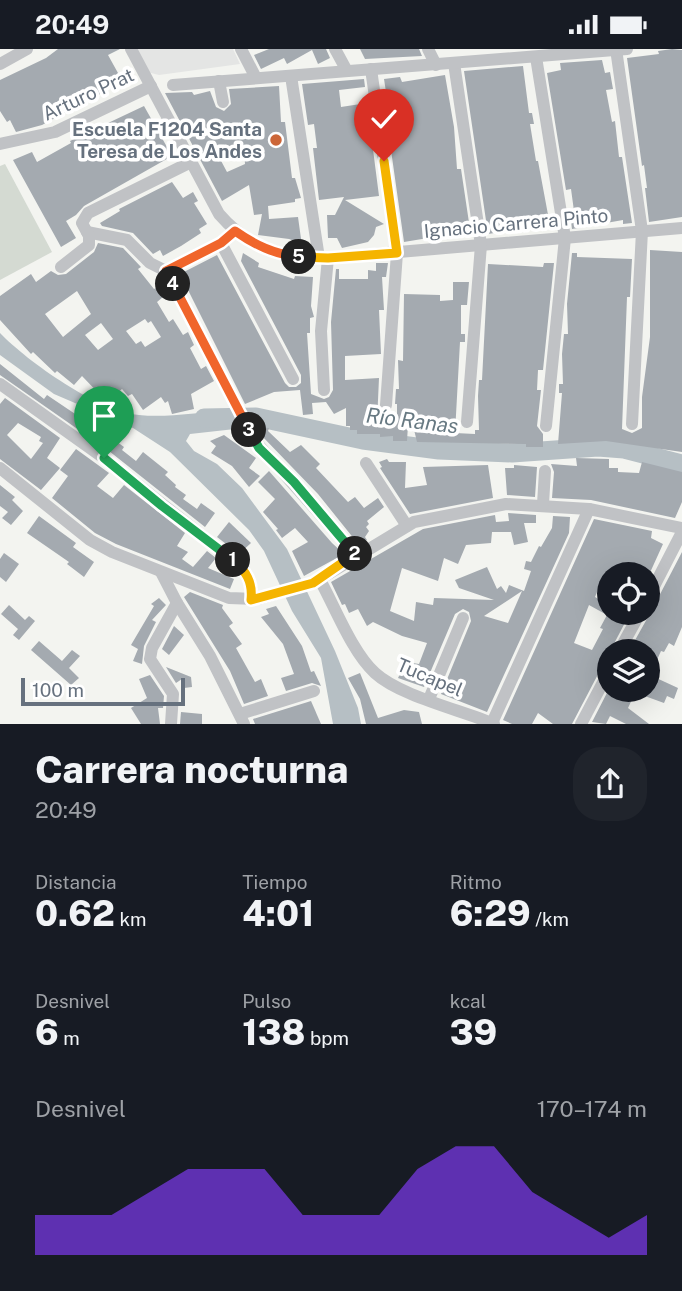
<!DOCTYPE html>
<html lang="es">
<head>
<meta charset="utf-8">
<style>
  body { margin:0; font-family:"Public Sans",sans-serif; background:#20242c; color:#f1f3f6; height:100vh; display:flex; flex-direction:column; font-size:26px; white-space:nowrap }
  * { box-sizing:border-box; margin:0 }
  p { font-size:23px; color:#9ea1a6 }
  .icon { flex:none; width:38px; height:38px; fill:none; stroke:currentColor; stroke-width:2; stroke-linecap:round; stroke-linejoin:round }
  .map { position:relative; height:675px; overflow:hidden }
  .side { display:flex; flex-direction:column; background:#171b24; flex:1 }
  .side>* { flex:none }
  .tools { position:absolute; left:597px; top:513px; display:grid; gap:14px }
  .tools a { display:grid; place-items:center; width:63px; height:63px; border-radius:50%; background:#171b24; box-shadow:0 7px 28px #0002; font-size:35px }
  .scale { position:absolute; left:21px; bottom:18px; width:164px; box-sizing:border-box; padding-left:7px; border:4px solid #66717e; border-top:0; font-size:19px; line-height:24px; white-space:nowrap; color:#66717e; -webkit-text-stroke:5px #fff; paint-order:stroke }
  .pin { position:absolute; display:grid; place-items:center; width:60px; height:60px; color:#fff; margin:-72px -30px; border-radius:50% 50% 50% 0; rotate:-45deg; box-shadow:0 0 7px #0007 }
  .pin .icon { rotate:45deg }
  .km { position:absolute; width:35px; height:35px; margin:-18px; border-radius:50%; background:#222; color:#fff; font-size:19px; line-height:35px; text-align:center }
  .round { display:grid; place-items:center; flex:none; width:74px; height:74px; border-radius:28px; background:#20242c }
  .head { display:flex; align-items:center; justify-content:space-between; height:119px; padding:0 35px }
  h1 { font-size:38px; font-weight:800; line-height:52px }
  .figures { display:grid; grid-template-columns:repeat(3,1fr); gap:10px; height:119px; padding:7px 35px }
  .figures div { display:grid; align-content:center }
  .figures b { font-size:35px; font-weight:800 }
  .figures small { font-size:19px; font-weight:400 }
  .figures p { font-size:19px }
  .chart { height:196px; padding:14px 35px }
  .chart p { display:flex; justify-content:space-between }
  .chart svg { width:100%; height:126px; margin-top:7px; fill:#7c3aed; opacity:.7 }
  .status { display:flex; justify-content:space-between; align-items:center; height:49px; padding:0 35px; background:#171b24; direction:ltr }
  .status svg { height:19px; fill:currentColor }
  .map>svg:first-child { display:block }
  .built { fill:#e4e5e4 }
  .green { fill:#d4dad2 }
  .water { fill:#b6bfc4 }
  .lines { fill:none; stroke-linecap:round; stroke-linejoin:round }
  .river { stroke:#b6bfc4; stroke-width:19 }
  .building { fill:#a4aab0; fill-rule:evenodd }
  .minor { stroke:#c0c2c5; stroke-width:12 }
  .split-1-casing { stroke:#fff; stroke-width:14 }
  .split-2-casing { stroke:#fff; stroke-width:14 }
  .split-3-casing { stroke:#fff; stroke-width:14 }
  .split-4-casing { stroke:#fff; stroke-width:14 }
  .split-5-casing { stroke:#fff; stroke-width:14 }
  .split-6-casing { stroke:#fff; stroke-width:14 }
  .split-1 { stroke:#22a559; stroke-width:9 }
  .split-2 { stroke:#f5b400; stroke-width:9 }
  .split-3 { stroke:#22a559; stroke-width:9 }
  .split-4 { stroke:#f0652b; stroke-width:9 }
  .split-5 { stroke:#f0652b; stroke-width:9 }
  .split-6 { stroke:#f5b400; stroke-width:9 }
  .poi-dot { fill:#cc6638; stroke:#fff; stroke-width:2.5 }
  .labels { text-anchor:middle; stroke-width:7; stroke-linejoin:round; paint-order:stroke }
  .street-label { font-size:19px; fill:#66717e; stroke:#fff }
  .poi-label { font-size:19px; font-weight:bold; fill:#66717e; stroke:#fff; text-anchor:end }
  .water-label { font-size:21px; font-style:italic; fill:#677982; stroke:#fff }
</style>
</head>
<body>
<div class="status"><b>20:49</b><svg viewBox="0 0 49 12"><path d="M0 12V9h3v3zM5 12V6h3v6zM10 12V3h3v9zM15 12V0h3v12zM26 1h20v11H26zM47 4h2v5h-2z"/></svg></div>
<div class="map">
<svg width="682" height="675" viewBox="0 0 682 675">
  <rect width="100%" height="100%" fill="#f3f4f0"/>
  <polygon class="built" points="135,0 233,0 240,15 159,26 147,23"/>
  <polygon class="green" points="5,115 52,203 0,231 0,117"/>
  <path class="water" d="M 0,284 C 28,313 99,363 139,366 C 168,369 197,363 226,362 L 235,380 L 190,385 L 186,392 L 194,402 L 217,415 L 242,439 L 287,500 L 335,602 L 358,659 L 361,675 L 333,675 L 321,609 L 292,562 L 264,502 L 249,481 L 170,403 L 133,379 L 54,345 L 0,306 Z"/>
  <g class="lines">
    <polyline class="river" points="204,369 256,368 363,391 439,401 512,404 598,398 624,400 682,415"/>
  </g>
  <g class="building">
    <polygon points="58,0 120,0 108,6 123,33 42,76 16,83 10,71 7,73 0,62 0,31 46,9"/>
    <polygon points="269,0 326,0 330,9 318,15 312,1 287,15 284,9 261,20 254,6"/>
    <polygon points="360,0 419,0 422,7 365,10"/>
    <polygon points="672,0 682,1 682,168 649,173 645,139 647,139 644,116 642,117 627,9 659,5 658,2"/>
    <polygon points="602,11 605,24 610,23 613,40 606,41 612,73 615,72 619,108 622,108 632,174 623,175 623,171 572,180 570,163 574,162 571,140 566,141 547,24 561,21 560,14"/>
    <polygon points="523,17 529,64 532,64 534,75 530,75 536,112 538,112 549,171 513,173 514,181 488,185 464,22"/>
    <polygon points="445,26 454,78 457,120 461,120 471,187 434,186 434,188 404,193 390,94 393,94 385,57 388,56 384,30 400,28 402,33"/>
    <polygon points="364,30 365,38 339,41 341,58 367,54 379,147 345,151 384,175 376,178 374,186 368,193 342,199 337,189 328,189 327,166 335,166 344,148 319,151 313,99 317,99 314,75 308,76 302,35"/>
    <path d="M 279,37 L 281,73 L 285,73 L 292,129 L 295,129 L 301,149 L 295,150 L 295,153 L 268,157 L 269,170 L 298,168 L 302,197 L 292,197 L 292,191 L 289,190 L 258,186 L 262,165 L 254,166 L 249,136 L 222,152 L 165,44 L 192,43 L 194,46 L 210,42 L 216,58 L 224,62 L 231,55 L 229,40 ZM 244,100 L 245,115 L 227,123 L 219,108 L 234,101 Z"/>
    <polygon points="144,57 172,107 84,157 76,166 66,172 76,189 61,198 13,111 32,103 37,113 71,94 70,92"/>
    <polygon points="172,133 183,149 193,143 198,152 194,154 207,175 199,180 201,184 181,197 163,207 160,201 153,205 133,184 102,177 100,174 120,162 119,160"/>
    <path d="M 98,194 L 123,199 L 141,218 L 138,220 L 154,240 L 156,239 L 163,248 L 157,253 L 169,273 L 173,270 L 183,286 L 188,283 L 194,296 L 190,299 L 201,320 L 206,317 L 214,332 L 191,345 L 194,360 L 172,365 L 168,352 L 165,354 L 161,348 L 143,361 L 132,345 L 128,347 L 122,340 L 107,353 L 82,327 L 74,336 L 57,322 L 55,324 L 33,303 L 31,305 L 0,271 L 0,247 L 31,225 L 36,233 L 51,222 L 58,226 L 66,225 L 94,203 ZM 77,242 L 91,265 L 63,288 L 45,265 ZM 145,270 L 148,274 L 151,272 L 161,288 L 145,298 L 141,292 L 136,295 L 126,282 ZM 101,274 L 113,290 L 98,301 L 85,286 Z"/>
    <polygon points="650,201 682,203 682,403 606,392 558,395 562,344 559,344 559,335 563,335 562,305 564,285 568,285 567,255 572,204 577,204 577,208 632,210 630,248 627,248 622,380 632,384 642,379 642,348 650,288"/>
    <polygon points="243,204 259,214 258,218 294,230 295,227 313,228 311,257 314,268 310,269 310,284 307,284 311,345 324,350 329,348 333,341 331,273 336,220 339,220 339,230 368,230 368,221 376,222 376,214 388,214 386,228 382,228 384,261 379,261 381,305 345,307 345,331 379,329 377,373 397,372 397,355 395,355 396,340 399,340 398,311 403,312 404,245 440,246 440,252 453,251 453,233 469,233 467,256 461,256 461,285 465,285 465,293 460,293 455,384 475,385 475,381 479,381 478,347 479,331 482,331 488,215 543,218 544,214 554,214 543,321 538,321 537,341 541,341 537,377 543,385 543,398 526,398 526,395 417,393 409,360 407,392 393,392 393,387 380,388 380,385 357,385 357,381 350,381 350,377 346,377 346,359 334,365 326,353 312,354 313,365 303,366 300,341 274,343 245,355 180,225 217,206 285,334 289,338 296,338 301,334 301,326 241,212"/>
    <polygon points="0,315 44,350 47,346 93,377 118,383 113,390 124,398 122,401 136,412 143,403 168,423 165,426 176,436 175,438 186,446 183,450 197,460 201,454 215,464 205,478 109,402 0,326"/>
    <path d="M 5,349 L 60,389 L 47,409 L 60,419 L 41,441 L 0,410 L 0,355 ZM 18,374 L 41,388 L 39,392 L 43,394 L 31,410 L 7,386 Z"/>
    <polygon points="258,378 269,379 268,382 290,403 301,396 320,415 316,419 348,453 355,448 364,459 378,449 384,458 367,472 369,475 366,478 369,482 365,488 367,491 359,496 318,445 261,386"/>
    <polygon points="224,386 256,409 249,419 260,427 249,438 232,417 211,404 216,397 210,392"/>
    <polygon points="76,400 109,424 97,437 113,449 124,436 185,484 177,497 188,503 182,510 193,518 207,502 216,509 208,519 234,530 230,540 116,495 95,484 52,449 68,427 60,421"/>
    <polygon points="576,409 609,410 609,419 618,419 618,423 639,424 642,413 682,423 682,453 675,469 591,451 552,449 554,423 551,415 577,417"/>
    <polygon points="387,410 389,413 406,413 405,439 427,436 423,418 488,416 493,449 410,465 380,419 382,418 379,413"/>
    <polygon points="514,416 537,418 535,448 507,446 505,419 514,419"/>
    <polygon points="269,422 332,494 344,505 304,527 292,502 308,493 295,479 282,489 276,481 278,480 263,463 275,450 258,433"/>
    <polygon points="0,436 15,448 12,451 23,462 11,476 2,469 8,463 0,457"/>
    <path d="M 508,464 L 536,466 L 536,474 L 524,474 L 528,493 L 514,496 L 511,483 L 492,483 L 491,494 L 466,496 L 458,515 L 444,509 L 438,532 L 402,519 L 390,562 L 414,572 L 416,553 L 433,556 L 434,549 L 494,551 L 459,539 L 455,531 L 487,518 L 497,540 L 501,537 L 506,544 L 509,536 L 524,542 L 531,522 L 524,520 L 526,512 L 531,513 L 539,497 L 541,498 L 552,479 L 553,467 L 570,468 L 569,484 L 487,663 L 441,645 L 471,572 L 469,563 L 463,560 L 455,565 L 424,638 L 398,629 L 406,613 L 419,615 L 427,594 L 402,587 L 373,573 L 367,577 L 358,560 L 349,564 L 345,555 L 342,556 L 331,533 L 423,480 L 495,466 L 496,473 L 509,472 ZM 522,542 L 508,574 L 484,567 L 510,550 Z"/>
    <polygon points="39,467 76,494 73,498 94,513 84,528 67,515 69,513 27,484"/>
    <path d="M 594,470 L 652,482 L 651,489 L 663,495 L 648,528 L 648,525 L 609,525 L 609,531 L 603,528 L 595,548 L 609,556 L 609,564 L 629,566 L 572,675 L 553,675 L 538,664 L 532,675 L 512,675 L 503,671 ZM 589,556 L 607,566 L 600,579 L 603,580 L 592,601 L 574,594 Z"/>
    <polygon points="229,473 251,494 239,505 217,488"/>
    <polygon points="682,503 682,578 674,597 669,594 664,603 661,602 648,631 648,602 629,602 648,568 648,560 656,553"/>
    <polygon points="4,504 19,515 6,533 0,528 0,510"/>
    <polygon points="190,543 223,556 222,559 233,574 229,577 242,595 236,599 255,633 261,630 268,647 244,655 230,622 184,548"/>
    <polygon points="159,549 166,556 152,571 156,573 144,597 142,615 133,612 138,600 131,596 154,557 151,555"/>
    <polygon points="9,556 25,571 29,567 35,572 19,591 13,586 18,580 1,565"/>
    <polygon points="276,557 302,597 311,623 314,622 321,637 312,634 286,642 281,629 294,625 283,595 261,568 269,565 266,560"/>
    <polygon points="174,577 184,586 169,606 162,600"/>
    <polygon points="39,592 62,612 72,601 80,607 69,619 79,629 71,636 31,601"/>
    <polygon points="166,618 191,628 192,638 184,639 182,630 176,634"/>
    <polygon points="360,624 378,669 404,661 419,663 422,675 366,675 360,650 348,629"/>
    <polygon points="150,626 164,647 163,659 158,659 160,675 141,675 131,659 147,649 139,630"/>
    <polygon points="652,627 678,639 674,650 667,647 664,654 642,646"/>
    <polygon points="609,640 637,640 628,659 649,675 626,675 610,667 606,675 592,673"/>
    <polygon points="311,652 321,675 255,675 253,670"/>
    <polygon points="181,663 202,665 202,675 180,675"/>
  </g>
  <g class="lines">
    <g class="minor">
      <path d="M 131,0 L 219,165 C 248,199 285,210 328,209 L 682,179"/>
      <polyline points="241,0 256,29"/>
      <polyline points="335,0 347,22"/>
      <polyline points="428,0 436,16"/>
      <polyline points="616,0 642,182 632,375"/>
      <polyline points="536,8 565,189 546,377"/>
      <polyline points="454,14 481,196 467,373"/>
      <polyline points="0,15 27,0"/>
      <polyline points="371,20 397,204 386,356"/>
      <polyline points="291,27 319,209"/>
      <polyline points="219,32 223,53"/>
      <polyline points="173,36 627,0"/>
      <polyline points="0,95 55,83 151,37"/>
      <polyline points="87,183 127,191 150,214 166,222"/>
      <polyline points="221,194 293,330"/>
      <polyline points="61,218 89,196 89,187 82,174 88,164 191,113"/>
      <polyline points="166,222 254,391 357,507"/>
      <polyline points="166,222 221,194 235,182"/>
      <polyline points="0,335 104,409 243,519 252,541 251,551"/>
      <polyline points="324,341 321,282 328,209"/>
      <polyline points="366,414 407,477"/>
      <polyline points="0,419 90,491 112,503 229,549 258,550 313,534 414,473 506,455 589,460 682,479"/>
      <polyline points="543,455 545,422"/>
      <polyline points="161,523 177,554 210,607 244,675"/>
      <path d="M 320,531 C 335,558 352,603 375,624 C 400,647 461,661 494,675"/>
      <polyline points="648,549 682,483"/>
      <polyline points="619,602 640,564"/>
      <polyline points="429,650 463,569"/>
      <polyline points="240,665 314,642"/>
      <polyline points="492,674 589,460"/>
      <polyline points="171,675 173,645 150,610 152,599 177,554"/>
      <polyline points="581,675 609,622"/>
    </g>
  </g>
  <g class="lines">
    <g class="split-1-casing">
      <polyline id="split-1" points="104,409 162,457 233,511"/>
    </g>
    <g class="split-2-casing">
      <path id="split-2" d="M 233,511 C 246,522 253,533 251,551 L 313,534 L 355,505"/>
    </g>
    <g class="split-3-casing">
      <polyline id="split-3" points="249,381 259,399 294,433 355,505"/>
    </g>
    <g class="split-4-casing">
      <polyline id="split-4" points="173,235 249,381"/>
    </g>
    <g class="split-5-casing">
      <path id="split-5" d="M 173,235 L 166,222 L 221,194 L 235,182 C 255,196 274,205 299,208"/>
    </g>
    <g class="split-6-casing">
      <polyline id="split-6" points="299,208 328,209 397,204 384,112"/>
    </g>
    <use href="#split-1" class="split-1"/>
    <use href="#split-2" class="split-2"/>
    <use href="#split-3" class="split-3"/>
    <use href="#split-4" class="split-4"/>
    <use href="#split-5" class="split-5"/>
    <use href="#split-6" class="split-6"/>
  </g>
  <circle class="poi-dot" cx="276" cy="91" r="7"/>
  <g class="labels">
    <g class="street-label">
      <text transform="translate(88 45) rotate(-25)" y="7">Arturo Prat</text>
      <text transform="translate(516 174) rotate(-5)" y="7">Ignacio Carrera Pinto</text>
      <text transform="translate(430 628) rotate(23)" y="7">Tucapel</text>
    </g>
    <g class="poi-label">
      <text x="262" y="87">Escuela F1204 Santa<tspan x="262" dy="22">Teresa de Los Andes</tspan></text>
    </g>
    <g class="water-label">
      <text transform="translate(412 372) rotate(7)" y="7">Río Ranas</text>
    </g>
  </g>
</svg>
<div class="tools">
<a><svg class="icon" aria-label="locate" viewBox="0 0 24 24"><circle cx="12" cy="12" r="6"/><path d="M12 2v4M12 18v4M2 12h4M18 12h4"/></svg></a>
<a><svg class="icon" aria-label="layers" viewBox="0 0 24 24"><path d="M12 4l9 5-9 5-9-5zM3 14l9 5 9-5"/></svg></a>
</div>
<div class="scale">100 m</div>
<div class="pin" style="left:104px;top:409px;background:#1e9e55"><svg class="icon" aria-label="arrive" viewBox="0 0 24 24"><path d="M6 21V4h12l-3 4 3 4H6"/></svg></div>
<div class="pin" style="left:384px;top:112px;background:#d93025"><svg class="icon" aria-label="check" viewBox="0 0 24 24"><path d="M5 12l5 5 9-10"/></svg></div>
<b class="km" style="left:233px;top:511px">1</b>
<b class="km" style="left:355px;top:505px">2</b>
<b class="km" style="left:249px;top:381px">3</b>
<b class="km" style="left:173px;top:235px">4</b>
<b class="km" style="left:299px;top:208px">5</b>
</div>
<section class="side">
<div class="head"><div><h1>Carrera nocturna</h1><p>20:49</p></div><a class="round"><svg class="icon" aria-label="share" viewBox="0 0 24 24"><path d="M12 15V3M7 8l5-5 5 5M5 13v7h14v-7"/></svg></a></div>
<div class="figures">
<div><p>Distancia</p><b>0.62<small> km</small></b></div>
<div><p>Tiempo</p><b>4:01</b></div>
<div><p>Ritmo</p><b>6:29<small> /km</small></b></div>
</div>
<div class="figures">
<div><p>Desnivel</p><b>6<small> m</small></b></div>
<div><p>Pulso</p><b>138<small> bpm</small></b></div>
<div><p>kcal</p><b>39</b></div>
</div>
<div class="chart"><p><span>Desnivel</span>170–174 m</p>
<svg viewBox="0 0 160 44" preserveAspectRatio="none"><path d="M0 44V30L10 30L20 30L30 22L40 14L50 14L60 14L70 30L80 30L90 30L100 14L110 6L120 6L130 22L140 30L150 38L160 30V44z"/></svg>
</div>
</section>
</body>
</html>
